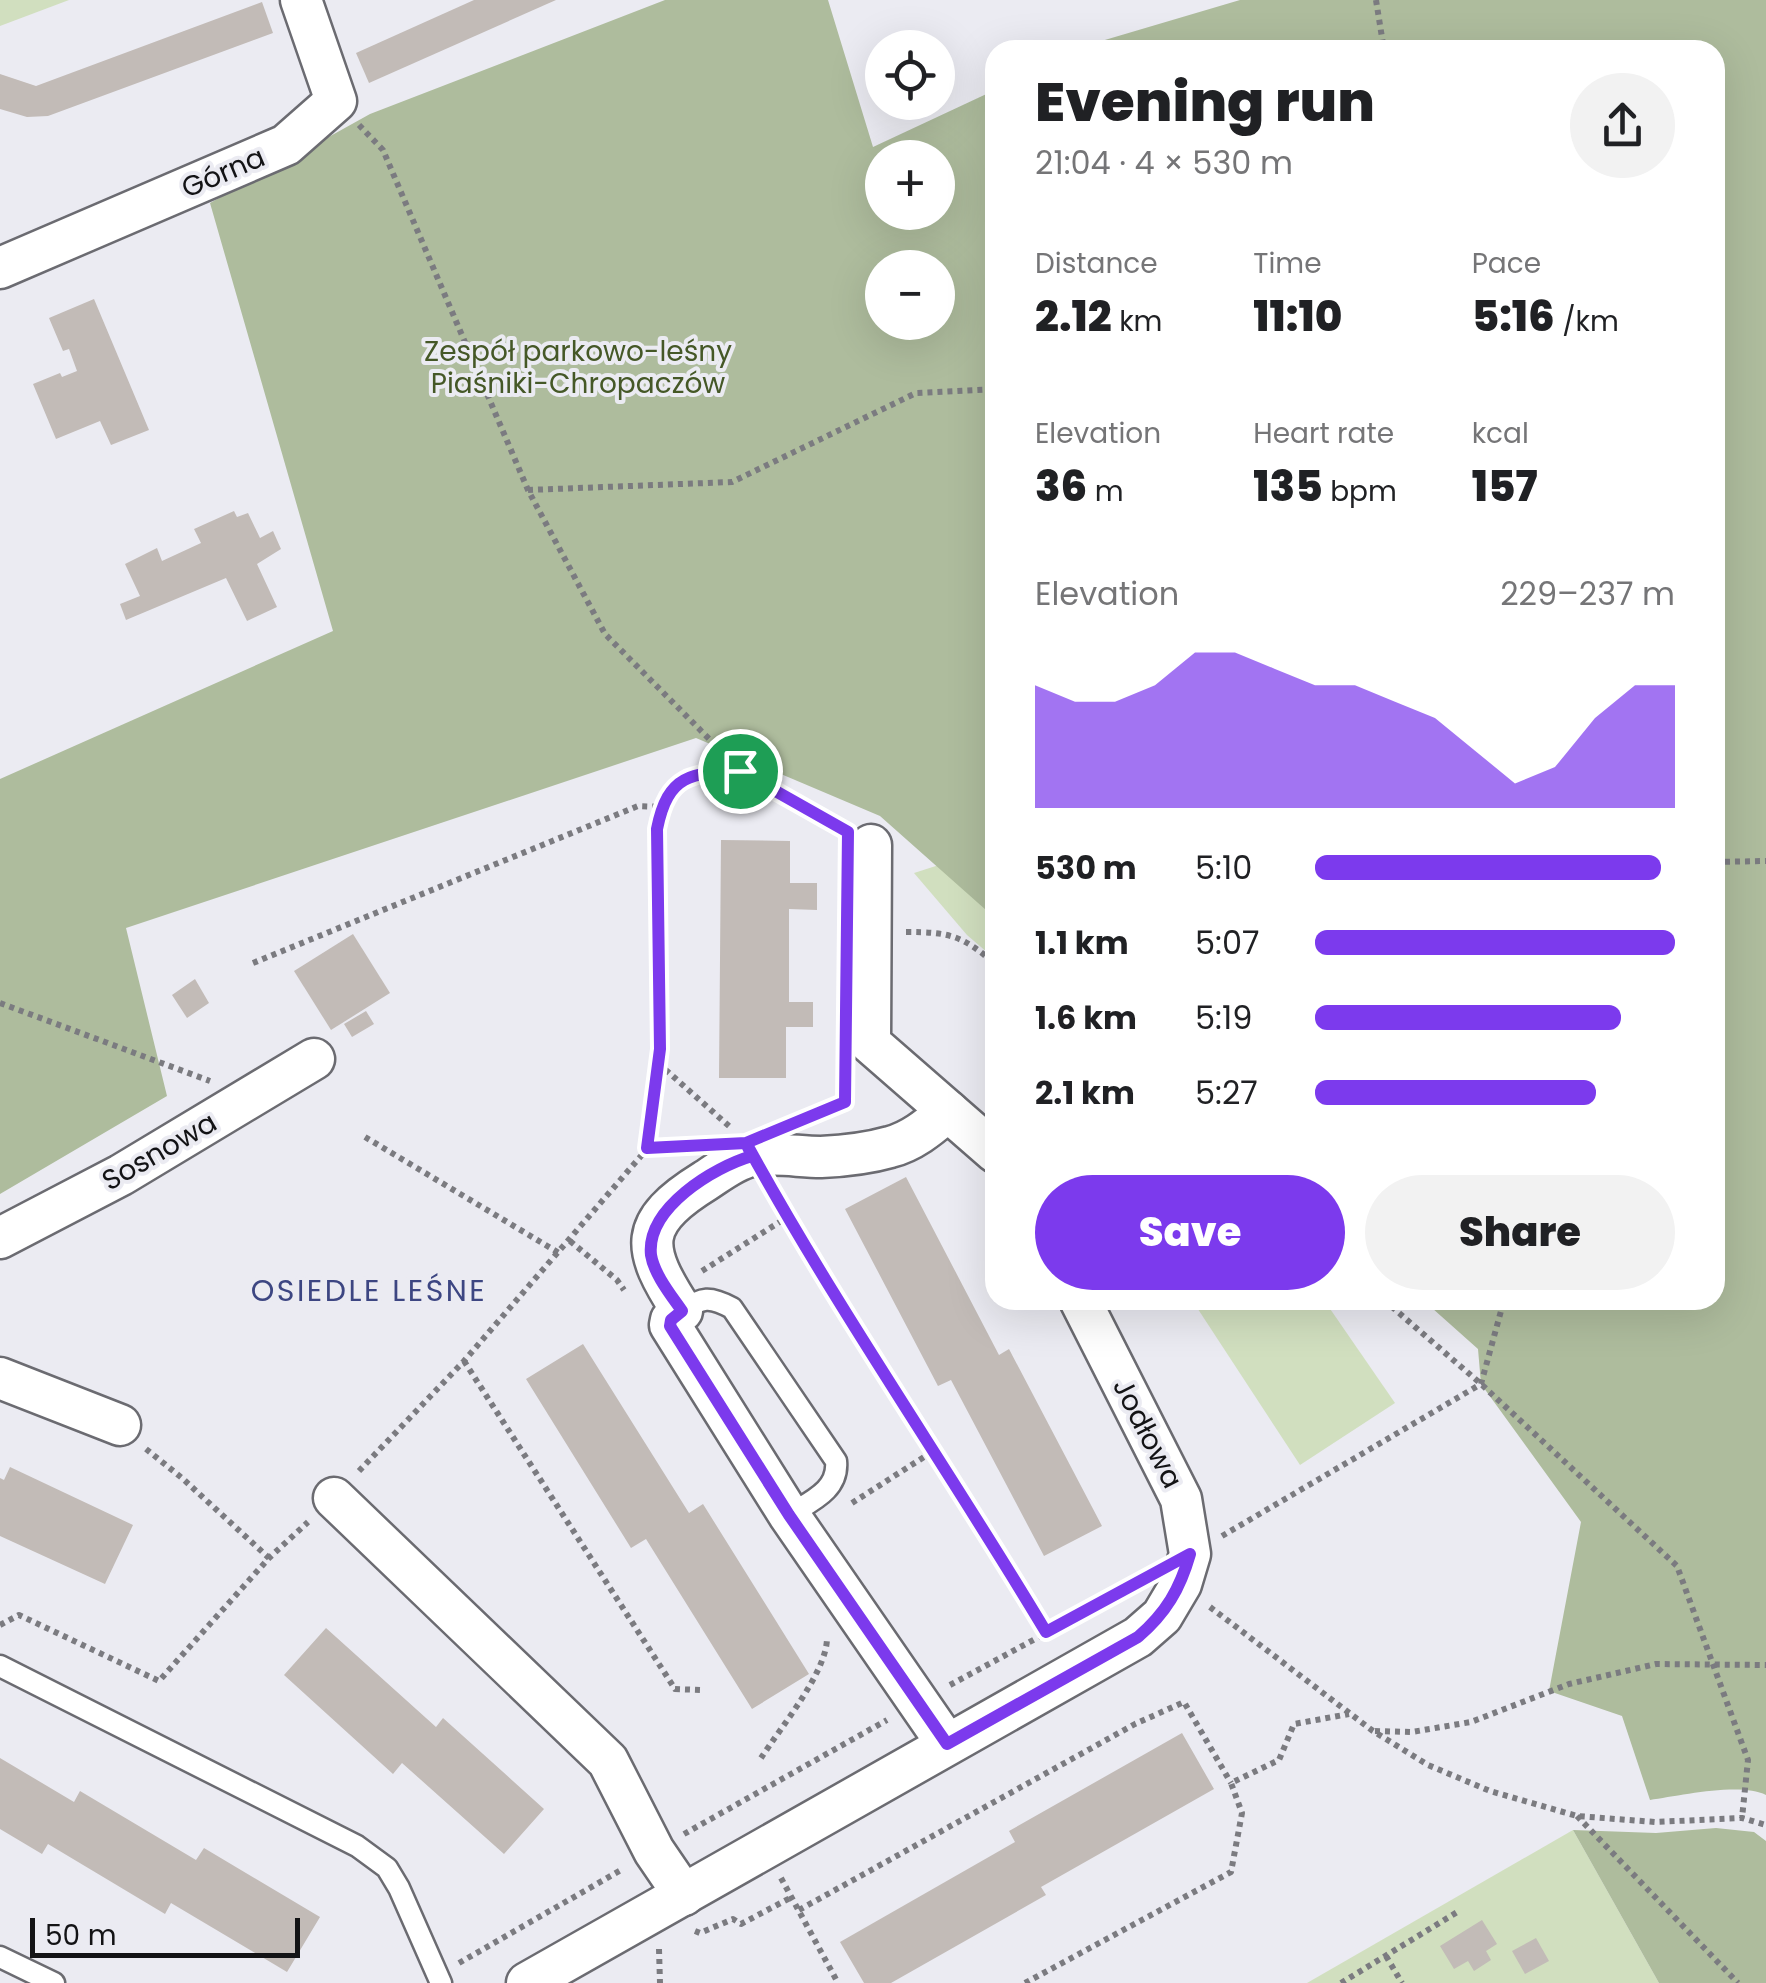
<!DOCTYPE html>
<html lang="en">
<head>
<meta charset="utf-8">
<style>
  body { margin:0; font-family:Poppins,sans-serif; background:#f2f2f2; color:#202124; height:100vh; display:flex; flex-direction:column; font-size:38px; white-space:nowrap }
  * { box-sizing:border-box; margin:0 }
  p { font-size:32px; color:#757577 }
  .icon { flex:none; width:55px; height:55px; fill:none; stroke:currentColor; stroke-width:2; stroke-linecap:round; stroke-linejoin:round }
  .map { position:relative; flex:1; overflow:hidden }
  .drawer { position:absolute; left:985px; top:40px; width:740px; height:1270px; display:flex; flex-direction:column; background:#fff; border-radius:30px; box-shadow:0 10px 40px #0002 }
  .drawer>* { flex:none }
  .controls { position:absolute; left:865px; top:30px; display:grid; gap:20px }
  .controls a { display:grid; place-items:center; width:90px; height:90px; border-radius:50%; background:#fff; box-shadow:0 10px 40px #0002; font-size:50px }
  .scale { position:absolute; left:30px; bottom:25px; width:270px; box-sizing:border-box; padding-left:10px; border:5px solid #131315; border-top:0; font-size:28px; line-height:35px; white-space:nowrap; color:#131315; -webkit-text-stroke:8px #ebebf2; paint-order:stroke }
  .pin { position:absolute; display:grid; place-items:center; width:85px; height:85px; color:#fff; margin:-42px; border:5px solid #fff; border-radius:50%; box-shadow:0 2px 10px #0007 }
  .round { display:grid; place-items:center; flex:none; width:105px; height:105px; border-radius:52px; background:#f2f2f2 }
  .head { display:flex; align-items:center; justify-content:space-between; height:170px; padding:0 50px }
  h1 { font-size:55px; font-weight:800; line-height:75px }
  .figures { display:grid; grid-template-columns:repeat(3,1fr); gap:15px; height:170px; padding:10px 50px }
  .figures div { display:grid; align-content:center }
  .figures b { font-size:42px; font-weight:800 }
  .figures small { font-size:28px; font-weight:400 }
  .figures p { font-size:28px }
  .chart { height:280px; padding:20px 50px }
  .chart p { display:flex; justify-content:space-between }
  .chart svg { width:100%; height:180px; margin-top:10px; fill:#7c3aed; opacity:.7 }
  .button { display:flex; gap:20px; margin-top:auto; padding:20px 50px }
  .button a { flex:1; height:115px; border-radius:60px; background:#7c3aed; color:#fff; font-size:40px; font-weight:800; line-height:115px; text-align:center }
  .button a+a { background:#f2f2f2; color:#202124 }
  ul { padding:0 50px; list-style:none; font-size:32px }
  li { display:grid; grid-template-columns:160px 120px 1fr; align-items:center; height:75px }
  li i { height:25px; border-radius:12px; background:#7c3aed }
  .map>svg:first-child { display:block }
  .green { fill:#d1dfbf }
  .forest { fill:#aebc9d; fill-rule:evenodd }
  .building { fill:#c2bbb7 }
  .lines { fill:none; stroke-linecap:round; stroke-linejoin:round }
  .lane-casing { stroke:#6b6b71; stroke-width:25 }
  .street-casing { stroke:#6b6b71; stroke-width:45 }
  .path { stroke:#7b7b80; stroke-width:6; stroke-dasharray:5 5; stroke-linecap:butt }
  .lane { stroke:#fff; stroke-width:20 }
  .street { stroke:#fff; stroke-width:40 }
  .route-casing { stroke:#fff; stroke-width:20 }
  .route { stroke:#7c3aed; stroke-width:12 }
  .labels { text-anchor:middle; stroke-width:8; stroke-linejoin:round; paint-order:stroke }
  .street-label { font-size:28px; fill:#131315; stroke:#ebebf2 }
  .park-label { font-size:28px; fill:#455827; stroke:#ebebf2 }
  .neighbourhood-label { font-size:30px; letter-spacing:2.5px; fill:#3d4682; stroke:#ebebf2 }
</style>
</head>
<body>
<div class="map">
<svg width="1766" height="1983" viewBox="0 0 1766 1983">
  <rect width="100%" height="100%" fill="#ebebf2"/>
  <g class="green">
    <polygon points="0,0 69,0 0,26"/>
    <polygon points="995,847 995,959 967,935 914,873"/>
    <polygon points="1192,1300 1324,1300 1395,1403 1300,1465"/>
    <polygon points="1573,1830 1659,1983 1307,1983"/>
  </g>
  <g class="forest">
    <path d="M 665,0 L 828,0 L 873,147 L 995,90 L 995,918 L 880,816 L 696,738 L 126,928 L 167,1096 L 0,1194 L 0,779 L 333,631 L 210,203 L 370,114 ZM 882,158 L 938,158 L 938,212 L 882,212 ZM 882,268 L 938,268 L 938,322 L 882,322 Z"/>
    <path d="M 1240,0 L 1766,0 L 1766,1795 C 1740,1782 1679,1796 1650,1800 L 1622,1716 L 1549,1691 L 1581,1522 L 1481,1384 L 1478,1349 L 1423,1300 L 1715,1300 L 1715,50 L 1071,50 Z"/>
    <polygon points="1716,1828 1754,1832 1766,1841 1766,1983 1659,1983 1573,1830 1656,1833"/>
  </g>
  <g class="building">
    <polygon points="474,0 556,0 369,83 356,53"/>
    <polygon points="262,2 273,33 48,116 27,117 0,109 0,74 36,86"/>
    <polygon points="94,299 149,430 111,445 100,421 56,439 33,384 60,373 62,377 77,371 69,349 63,351 49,318"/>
    <polygon points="234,511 237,517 248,513 260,538 273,531 281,549 257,564 277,607 247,621 226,578 126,620 120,604 140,596 125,564 157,548 162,561 201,543 194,529"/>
    <polygon points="721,840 790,841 790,883 817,883 817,910 789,909 789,1002 813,1002 813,1027 786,1027 786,1078 719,1078"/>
    <polygon points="353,934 390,993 331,1030 294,971"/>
    <polygon points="195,979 209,1003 187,1018 172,995"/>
    <polygon points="366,1011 374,1024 352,1037 344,1024"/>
    <polygon points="906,1177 999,1355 1009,1349 1102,1526 1044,1556 951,1380 938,1386 845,1209"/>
    <polygon points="583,1344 689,1513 703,1504 809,1674 752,1709 646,1539 631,1548 526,1379"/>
    <polygon points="10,1467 133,1525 105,1584 0,1536 0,1478 4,1480"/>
    <polygon points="326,1628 436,1727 443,1718 544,1809 504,1854 402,1763 393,1774 284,1675"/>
    <polygon points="1182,1733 1214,1789 1041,1887 1046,1895 891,1983 864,1983 840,1942 1015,1842 1009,1831"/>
    <polygon points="0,1758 74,1802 80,1791 196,1860 204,1848 320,1917 287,1972 171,1903 165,1914 48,1844 42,1854 0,1829"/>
    <polygon points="1482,1920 1497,1944 1486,1951 1491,1960 1474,1971 1468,1961 1454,1969 1440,1946"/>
    <polygon points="1536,1938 1549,1961 1525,1974 1512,1951"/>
  </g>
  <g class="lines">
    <g class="lane-casing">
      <g id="lane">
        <path d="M 682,1311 C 702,1297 710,1296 732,1308 L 836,1461 C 839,1490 811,1501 789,1515"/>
        <polyline points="0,1666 357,1846 387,1868 399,1888 441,1983"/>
        <polyline points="0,1957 54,1983"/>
      </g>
    </g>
    <g class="street-casing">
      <g id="street">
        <polyline points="0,268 286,145 336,101 301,0"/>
        <polyline points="871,845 870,1043 995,1152"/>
        <polyline points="0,1238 121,1175 314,1059"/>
        <polyline points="0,1378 120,1425"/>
        <polyline points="334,1498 608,1761 654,1851 684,1895"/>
        <path d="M 947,1744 L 789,1515 L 670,1325 L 671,1320 L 682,1311 C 641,1248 637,1223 705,1181 C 719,1172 735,1159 752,1156 C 775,1152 799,1157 821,1157 C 843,1156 869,1153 890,1147 C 913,1141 930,1126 948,1111"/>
        <polyline points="527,1983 1138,1637 1162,1616 1181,1584 1190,1554 1181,1499 1080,1300"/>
      </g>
    </g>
    <g class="path">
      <polyline points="1376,0 1384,50"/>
      <polyline points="359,125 383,150 528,490 605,634 741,771 842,829"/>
      <polyline points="528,490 732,482 916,393 995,389"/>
      <polyline points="1715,862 1766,861"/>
      <path d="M 906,932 C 949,932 962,935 995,964"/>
      <polyline points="253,963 638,806 662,807"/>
      <polyline points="0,1003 210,1081"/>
      <polyline points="658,1063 730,1127"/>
      <polyline points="810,1117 845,1102 845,1068"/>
      <polyline points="365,1137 559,1253"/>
      <polyline points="647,1149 687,1146"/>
      <polyline points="772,1192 1046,1632"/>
      <polyline points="570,1241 617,1280 624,1290"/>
      <polyline points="702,1271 786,1218"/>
      <polyline points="1384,1300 1481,1384 1677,1566 1748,1760 1742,1818"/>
      <polyline points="464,1361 675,1689 700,1690"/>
      <polyline points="146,1449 182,1478 269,1558"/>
      <path d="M 359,1471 L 464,1361 L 647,1149 L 660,1049 L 657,829 C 669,775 691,773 741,771"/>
      <polyline points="852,1503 935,1450"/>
      <polyline points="1222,1536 1481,1384 1504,1300"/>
      <polyline points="1210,1607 1373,1731 1428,1765 1490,1791 1577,1816 1655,1822 1742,1818 1766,1825"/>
      <polyline points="0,1625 19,1615 159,1681 269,1558 308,1522"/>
      <polyline points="950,1685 1137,1584"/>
      <polyline points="1375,1731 1412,1732 1471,1722 1569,1684 1656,1664 1766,1665"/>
      <path d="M 761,1758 C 781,1727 826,1673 827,1639"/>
      <polyline points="1577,1816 1738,1983"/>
      <polyline points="684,1834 887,1720"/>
      <polyline points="781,1878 838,1983"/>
      <polyline points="799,1910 1135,1724 1184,1702 1231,1783"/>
      <polyline points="695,1931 700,1933 733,1919 741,1924 792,1897"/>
      <polyline points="659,1949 660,1983"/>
      <polyline points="1386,1956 1402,1983"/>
      <polyline points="459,1963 621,1870"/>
      <polyline points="1025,1983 1231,1872 1242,1813 1231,1783 1279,1760 1294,1724 1349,1714"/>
      <polyline points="1341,1983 1459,1911"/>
    </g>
    <use href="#lane" class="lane"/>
    <use href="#street" class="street"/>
  </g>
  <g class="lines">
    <g class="route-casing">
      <path id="route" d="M 740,771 C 691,773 668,774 657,829 L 660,1049 L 647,1148 L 746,1143 C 838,1311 948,1468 1046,1632 L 1190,1554 C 1180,1589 1166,1613 1138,1637 L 947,1744 L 789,1515 L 670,1326 L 671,1320 L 682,1311 C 671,1295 654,1274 651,1255 C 646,1208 714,1167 752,1156 L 746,1143 L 845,1102 L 848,832 L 740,771"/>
    </g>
    <use href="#route" class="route"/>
  </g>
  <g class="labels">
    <g class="street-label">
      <text transform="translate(223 172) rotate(-23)" y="10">Górna</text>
      <text transform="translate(159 1151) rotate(-30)" y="10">Sosnowa</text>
      <text transform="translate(1148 1433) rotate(63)" y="10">Jodłowa</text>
    </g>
    <g class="park-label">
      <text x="578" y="361">Zespół parkowo-leśny<tspan x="578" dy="32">Piaśniki-Chropaczów</tspan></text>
    </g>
    <g class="neighbourhood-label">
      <text x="369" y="1301">OSIEDLE LEŚNE</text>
    </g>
  </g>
</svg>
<div class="controls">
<a><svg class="icon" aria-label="locate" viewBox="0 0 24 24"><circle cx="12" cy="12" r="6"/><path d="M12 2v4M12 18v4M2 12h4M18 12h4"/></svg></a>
<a>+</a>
<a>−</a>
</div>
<div class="scale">50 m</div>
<div class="pin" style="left:740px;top:771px;background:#1e9e55"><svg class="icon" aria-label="arrive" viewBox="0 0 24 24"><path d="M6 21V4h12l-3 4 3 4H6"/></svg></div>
<section class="drawer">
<div class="head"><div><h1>Evening run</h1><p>21:04 · 4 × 530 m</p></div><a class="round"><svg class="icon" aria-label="share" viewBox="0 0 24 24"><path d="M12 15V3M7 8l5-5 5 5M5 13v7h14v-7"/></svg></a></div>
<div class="figures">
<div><p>Distance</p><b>2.12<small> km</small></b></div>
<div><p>Time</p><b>11:10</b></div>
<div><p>Pace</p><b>5:16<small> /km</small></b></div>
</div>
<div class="figures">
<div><p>Elevation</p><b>36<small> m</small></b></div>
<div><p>Heart rate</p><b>135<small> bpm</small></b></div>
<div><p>kcal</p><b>157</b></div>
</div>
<div class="chart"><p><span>Elevation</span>229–237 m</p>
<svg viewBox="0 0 160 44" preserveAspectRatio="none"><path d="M0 44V14L10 18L20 18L30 14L40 6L50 6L60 10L70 14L80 14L90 18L100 22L110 30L120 38L130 34L140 22L150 14L160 14V44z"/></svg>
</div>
<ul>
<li><b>530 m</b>5:10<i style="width:96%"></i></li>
<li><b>1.1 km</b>5:07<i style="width:100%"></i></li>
<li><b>1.6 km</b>5:19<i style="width:85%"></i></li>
<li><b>2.1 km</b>5:27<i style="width:78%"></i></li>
</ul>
<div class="button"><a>Save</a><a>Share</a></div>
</section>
</div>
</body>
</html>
